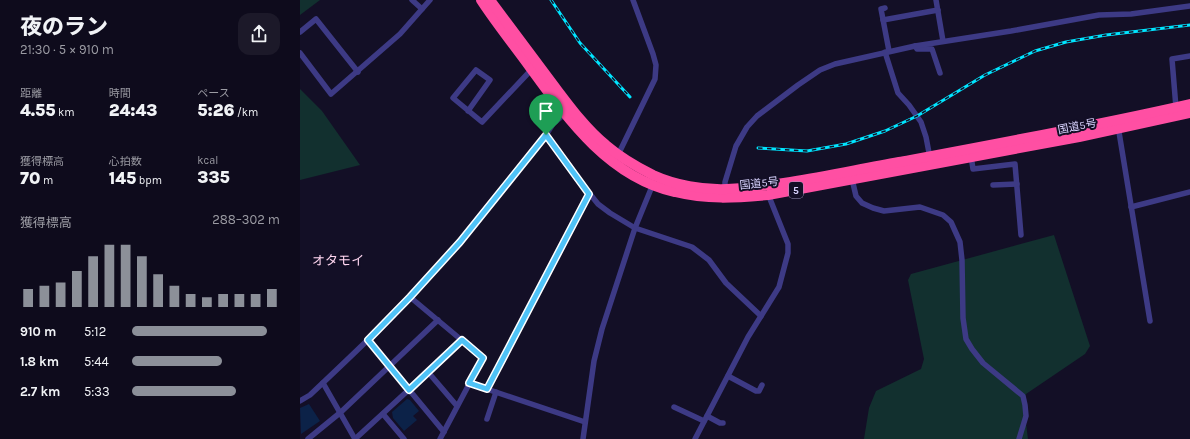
<!DOCTYPE html>
<html lang="ja">
<head>
<meta charset="utf-8">
<style>
  body { margin:0; font-family:Karla,"Noto Sans JP",sans-serif; background:#1c1929; color:#f1f3f6; height:100vh; display:flex; flex-direction:column; font-size:15px; white-space:nowrap }
  * { box-sizing:border-box; margin:0 }
  p { font-size:13px; color:#9b9ba3 }
  .icon { flex:none; width:22px; height:22px; fill:none; stroke:currentColor; stroke-width:2; stroke-linecap:round; stroke-linejoin:round }
  .map { position:relative; flex:1; overflow:hidden }
  .details { display:flex; flex-direction:column; background:#0e0b1c; width:300px }
  .details>* { flex:none }
  .pin { position:absolute; display:grid; place-items:center; width:34px; height:34px; color:#fff; margin:-41px -17px; border-radius:50% 50% 50% 0; rotate:-45deg; box-shadow:0 0 4px #0007 }
  .pin .icon { rotate:45deg }
  .round { display:grid; place-items:center; flex:none; width:42px; height:42px; border-radius:12px; background:#1c1929 }
  .headline { display:flex; align-items:center; justify-content:space-between; height:68px; padding:0 20px }
  h1 { font-size:22px; font-weight:800; line-height:30px }
  .stats { display:grid; grid-template-columns:repeat(3,1fr); gap:6px; height:68px; padding:4px 20px }
  .stats div { display:grid; align-content:center }
  .stats b { font-size:17px; font-weight:800 }
  .stats small { font-size:11px; font-weight:400 }
  .stats p { font-size:11px }
  .chart { height:112px; padding:8px 20px }
  .chart p { display:flex; justify-content:space-between }
  .chart svg { width:100%; height:72px; margin-top:4px; stroke:#8c9099; stroke-width:6 }
  ul { padding:0 20px; list-style:none; font-size:13px }
  li { display:grid; grid-template-columns:64px 48px 1fr; align-items:center; height:30px }
  li i { height:10px; border-radius:5px; background:#8c9099 }
  main { display:flex; flex:1; min-height:0 }
  .map>svg:first-child { display:block }
  .green { fill:#12302f }
  .water { fill:#0c2248 }
  .lines { fill:none; stroke-linecap:round; stroke-linejoin:round }
  .street { stroke:#3d3a85; stroke-width:5.5 }
  .highway { stroke:#ff4fa3; stroke-width:10 }
  .rail-casing { stroke:#00e5ff; stroke-width:3 }
  .rail { stroke:#130f26; stroke-width:1.5; stroke-dasharray:4.5; stroke-linecap:butt }
  .route-casing { stroke:#fff; stroke-width:8 }
  .route { stroke:#4fc3f7; stroke-width:5 }
  .labels { text-anchor:middle; stroke-width:4; stroke-linejoin:round; paint-order:stroke }
  .shield { fill:#130f26; stroke:#9e99be; stroke-width:1 }
  .shield-label { font-size:10px; font-weight:bold; fill:#d9d4ff }
  .street-label { font-size:11px; fill:#d9d4ff; stroke:#130f26 }
  .quarter-label { font-size:13px; fill:#ffd6f0; stroke:#130f26 }
</style>
</head>
<body>
<main>
<section class="details">
<div class="headline"><div><h1>夜のラン</h1><p>21:30 · 5 × 910 m</p></div><a class="round"><svg class="icon" aria-label="share" viewBox="0 0 24 24"><path d="M12 15V3M7 8l5-5 5 5M5 13v7h14v-7"/></svg></a></div>
<div class="stats">
<div><p>距離</p><b>4.55<small> km</small></b></div>
<div><p>時間</p><b>24:43</b></div>
<div><p>ペース</p><b>5:26<small> /km</small></b></div>
</div>
<div class="stats">
<div><p>獲得標高</p><b>70<small> m</small></b></div>
<div><p>心拍数</p><b>145<small> bpm</small></b></div>
<div><p>kcal</p><b>335</b></div>
</div>
<div class="chart"><p><span>獲得標高</span>288–302 m</p>
<svg viewBox="0 0 160 44" preserveAspectRatio="none"><path d="M5 44V33M15 44V31M25 44V29M35 44V22M45 44V13M55 44V6M65 44V6M75 44V13M85 44V24M95 44V31M105 44V36M115 44V38M125 44V36M135 44V36M145 44V36M155 44V33"/></svg>
</div>
<ul>
<li><b>910 m</b>5:12<i style="width:91%"></i></li>
<li><b>1.8 km</b>5:44<i style="width:61%"></i></li>
<li><b>2.7 km</b>5:33<i style="width:70%"></i></li>
</ul>
</section>
<div class="map">
<svg width="890" height="439" viewBox="0 0 890 439">
  <rect width="100%" height="100%" fill="#130f26"/>
  <g class="green">
    <polygon points="0,0 20,0 0,15"/>
    <polygon points="0,89 22,111 60,165 0,180"/>
    <polygon points="754,235 790,346 785,354 726,394 723,400 728,439 564,439 569,408 576,391 621,369 624,359 608,280 611,274"/>
  </g>
  <g class="water">
    <polygon points="107,399 110,400 119,411 113,416 117,420 104,431 93,418 92,412"/>
    <polygon points="9,404 20,421 1,434 0,408"/>
  </g>
  <g class="lines">
    <g class="street">
      <polyline points="112,0 122,9"/>
      <polyline points="636,0 643,41"/>
      <polyline points="585,8 581,9 589,51"/>
      <polyline points="583,20 638,10"/>
      <polyline points="0,32 16,19 58,72"/>
      <polyline points="615,46 617,49 632,49 640,73"/>
      <polyline points="585,52 598,93 609,105 621,122 626,137 630,158"/>
      <polyline points="0,53 31,94 100,34 130,0"/>
      <polyline points="876,108 872,59 890,56"/>
      <polyline points="168,111 190,80 176,70 153,98 182,122 233,68"/>
      <polyline points="818,126 850,321"/>
      <polyline points="246,135 270,169 298,204 310,213 335,228 392,247 409,260 426,283 461,316"/>
      <polyline points="671,156 673,169 715,164 721,235"/>
      <polyline points="317,157 355,79 356,65 353,54 333,0"/>
      <polyline points="552,179 556,196 562,203 573,208 584,211 620,207 643,215 651,222 660,242 662,260 663,318 666,339 672,349 683,363 723,396 725,405 726,416 719,439"/>
      <polyline points="693,185 717,184"/>
      <polyline points="425,189 425,182 436,146 447,127 457,116 498,85 520,70 535,64 615,46 711,31 799,15 831,14 890,6"/>
      <polyline points="831,207 890,192"/>
      <polyline points="110,297 183,358 140,439"/>
      <polyline points="68,340 144,432"/>
      <polyline points="128,372 157,406"/>
      <polyline points="428,376 456,391 459,391 462,385"/>
      <polyline points="23,383 55,439"/>
      <polyline points="169,383 285,422"/>
      <polyline points="187,389 289,194"/>
      <path d="M 0,401 L 10,395 C 44,363 78,331 110,298 C 159,246 202,190 246,135 L 253,124 L 266,113"/>
      <polyline points="374,407 404,421"/>
      <polyline points="83,414 104,439"/>
      <polyline points="407,416 420,423 423,423"/>
      <polyline points="187,419 196,392"/>
      <polyline points="8,439 41,412 138,320"/>
      <polyline points="55,439 162,341"/>
      <polyline points="283,439 294,361 302,329 335,228 353,184"/>
      <polyline points="395,439 448,337 479,287 488,253 488,244 468,194"/>
    </g>
    <g class="highway">
      <path d="M 181,0 C 196,23 213,44 229,66 C 267,118 308,177 375,192 C 407,200 435,198 468,195 L 779,137 L 890,113"/>
      <path d="M 190,0 C 211,28 231,55 252,83 C 268,104 285,128 306,145 C 320,157 337,167 353,175 C 375,185 403,190 427,189 C 484,186 542,172 599,162 C 696,144 794,126 890,104"/>
    </g>
    <g class="rail-casing">
      <g id="rail">
        <polyline points="251,0 280,43 330,97"/>
        <polyline points="458,148 507,151 546,144 585,131 617,116 685,75 735,51 766,42 806,35 890,25"/>
      </g>
    </g>
    <use href="#rail" class="rail"/>
  </g>
  <g class="lines">
    <g class="route-casing">
      <polygon id="route" points="246,135 289,194 187,389 169,383 183,358 162,340 109,390 68,340 110,297 160,242"/>
    </g>
    <use href="#route" class="route"/>
  </g>
  <g class="labels">
    <rect class="shield" x="489" y="182" width="14" height="16" rx="3"/>
    <g class="shield-label">
      <text x="496" y="194">5</text>
    </g>
    <g class="street-label">
      <text transform="translate(777 126) rotate(-11)" y="4">国道5号</text>
      <text transform="translate(459 183) rotate(-6)" y="4">国道5号</text>
    </g>
    <g class="quarter-label">
      <text x="38" y="265">オタモイ</text>
    </g>
  </g>
</svg>
<div class="pin" style="left:246px;top:135px;background:#1e9e55"><svg class="icon" aria-label="arrive" viewBox="0 0 24 24"><path d="M6 21V4h12l-3 4 3 4H6"/></svg></div>
</div>
</main>
</body>
</html>
